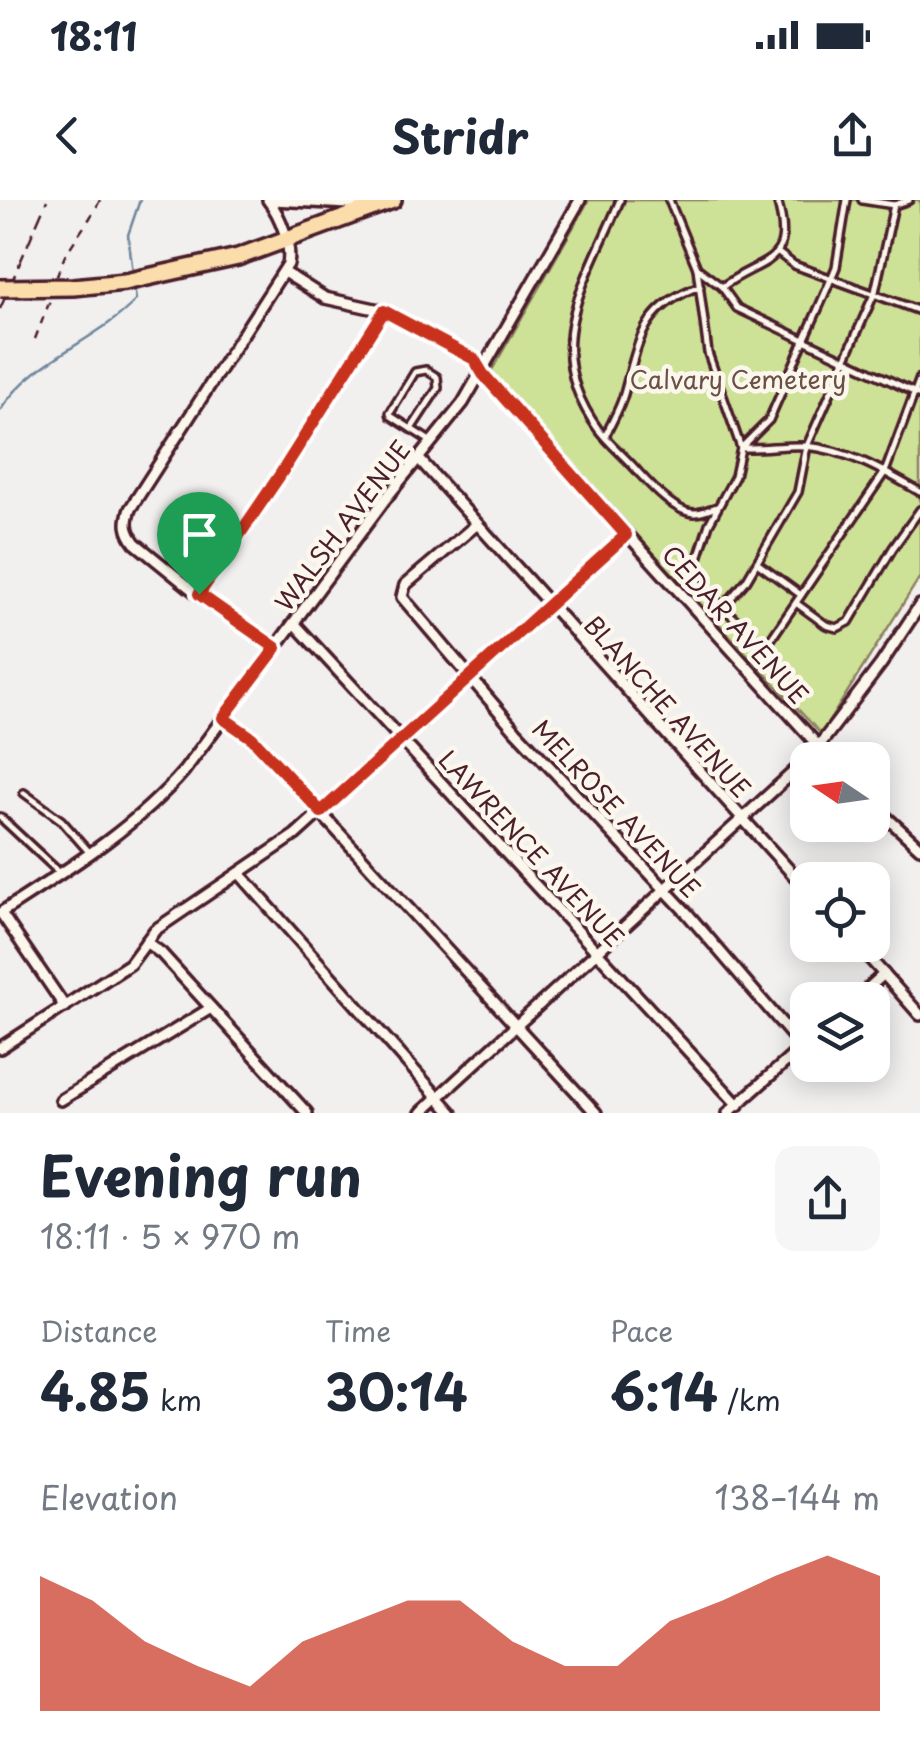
<!DOCTYPE html>
<html lang="en">
<head>
<meta charset="utf-8">
<style>
  body { margin:0; font-family:"Playpen Sans",sans-serif; background:#f6f6f7; color:#1f2937; height:100vh; display:flex; flex-direction:column; font-size:38px; white-space:nowrap }
  * { box-sizing:border-box; margin:0 }
  p { font-size:32px; color:#747a83 }
  .icon { flex:none; width:55px; height:55px; fill:none; stroke:currentColor; stroke-width:2; stroke-linecap:round; stroke-linejoin:round }
  .map { position:relative; height:913px; overflow:hidden }
  .details { display:flex; flex-direction:column; background:#fff; flex:1 }
  .details>* { flex:none }
  .needle { width:65px; rotate:283deg }
  .fabs { position:absolute; left:790px; top:542px; display:grid; gap:20px }
  .fabs a { display:grid; place-items:center; width:100px; height:100px; border-radius:20px; background:#fff; box-shadow:0 5px 25px #0003; font-size:50px }
  .pin { position:absolute; display:grid; place-items:center; width:85px; height:85px; color:#fff; margin:-102px -42px; border-radius:50% 50% 50% 0; rotate:-45deg; box-shadow:0 0 10px #0007 }
  .pin .icon { rotate:45deg }
  .round { display:grid; place-items:center; flex:none; width:105px; height:105px; border-radius:20px; background:#f6f6f7 }
  .head { display:flex; align-items:center; justify-content:space-between; height:170px; padding:0 40px }
  h1 { font-size:55px; font-weight:700; line-height:75px }
  .metrics { display:grid; grid-template-columns:repeat(3,1fr); gap:15px; height:170px; padding:10px 40px }
  .metrics div { display:grid; align-content:center }
  .metrics b { font-size:50px; font-weight:700 }
  .metrics small { font-size:28px; font-weight:400 }
  .metrics p { font-size:28px }
  .chart { height:280px; padding:20px 40px }
  .chart p { display:flex; justify-content:space-between }
  .chart svg { width:100%; height:180px; margin-top:10px; fill:#c8321e; opacity:.7 }
  .status { display:flex; justify-content:space-between; align-items:center; height:70px; padding:0 50px; background:#fff; direction:ltr }
  .status svg { height:28px; fill:currentColor }
  header { display:flex; justify-content:space-between; align-items:center; height:130px; padding:0 40px; background:#fff; font-size:45px; font-weight:700 }
  .map>svg:first-child { display:block }
  .green { fill:#cee297; stroke:#8c8061; stroke-width:2.5 }
  .lines { fill:none; stroke-linecap:round; stroke-linejoin:round }
  .stream { stroke:#6d879b; stroke-width:2.5 }
  .service-casing { stroke:#4a1f2b; stroke-width:12 }
  .minor-casing { stroke:#4a1f2b; stroke-width:16 }
  .trunk-casing { stroke:#4a1f2b; stroke-width:22 }
  .path { stroke:#4a1f2b; stroke-width:2.5; stroke-dasharray:8 8; stroke-linecap:butt }
  .service { stroke:#fbf7ec; stroke-width:5 }
  .minor { stroke:#fbf7ec; stroke-width:9 }
  .trunk { stroke:#faddab; stroke-width:15 }
  .rail { stroke:#4a1f2b; stroke-width:2.5; stroke-dasharray:15 8; stroke-linecap:butt }
  .trunk-bridge-casing { stroke:#4a1f2b; stroke-width:22; stroke-linecap:butt }
  .trunk-bridge { stroke:#faddab; stroke-width:15 }
  .route-casing { stroke:#fff; stroke-width:20 }
  .route { stroke:#c8321e; stroke-width:12 }
  .labels { text-anchor:middle; stroke-width:9; stroke-linejoin:round; paint-order:stroke }
  .park-label { font-size:25px; fill:#6b5046; stroke:#fbf7ec }
  .street-label { font-size:25px; fill:#4a1f2b; stroke:#fbf7ec }
</style>
</head>
<body>
<div class="status"><b>18:11</b><svg viewBox="0 0 49 12"><path d="M0 12V9h3v3zM5 12V6h3v6zM10 12V3h3v9zM15 12V0h3v12zM26 1h20v11H26zM47 4h2v5h-2z"/></svg></div>
<header><svg class="icon" aria-label="back" viewBox="0 0 24 24"><path d="M15 5l-7 7 7 7"/></svg>Stridr<svg class="icon" aria-label="share" viewBox="0 0 24 24"><path d="M12 15V3M7 8l5-5 5 5M5 13v7h14v-7"/></svg></header>
<div class="map">
<svg width="920" height="913" viewBox="0 0 920 913">
  <rect width="100%" height="100%" fill="#f2efef"/>
  <filter id="ink" filterUnits="userSpaceOnUse"><feTurbulence type="fractalNoise" baseFrequency=".01" numOctaves="2"/><feDisplacementMap in="SourceGraphic" scale="20" xChannelSelector="R" yChannelSelector="G"/><feConvolveMatrix kernelMatrix="1 2 1 2 8 2 1 2 1" color-interpolation-filters="sRGB"/></filter>
  <g filter="url(#ink)">
    <polygon class="green" points="589,0 920,0 920,377 821,534 492,178 492,170"/>
    <g class="lines">
      <g class="stream">
        <polyline points="133,72 128,35 140,0"/>
        <path d="M 0,211 C 32,159 95,143 136,100 L 134,85"/>
      </g>
      <g class="service-casing">
        <g id="service">
          <path d="M 620,0 C 588,79 537,145 598,229 C 610,245 627,258 640,274 C 652,287 676,313 695,313 C 702,313 710,309 717,307"/>
          <polyline points="669,0 697,68 722,87 737,108 920,195"/>
          <polyline points="862,0 894,5 909,0"/>
          <polyline points="777,52 794,65 920,111"/>
          <polyline points="697,68 708,153 741,248 735,276 709,324 692,377 765,448 885,272 920,178"/>
          <path d="M 722,87 C 762,57 797,67 777,0"/>
          <polyline points="411,229 438,188 437,177 426,170 415,172 390,213 391,216 430,241"/>
          <path d="M 605,237 C 611,223 620,209 624,194 C 639,141 641,107 700,86"/>
          <polyline points="741,248 769,220 826,91 836,67 847,0"/>
          <path d="M 741,248 C 762,249 783,245 804,246 C 846,249 884,271 920,292"/>
          <polyline points="757,363 801,395"/>
          <polyline points="796,403 826,425 837,428 849,422 893,348 920,310"/>
          <polyline points="723,407 746,381 798,292 807,246 875,92 894,5"/>
          <polyline points="24,593 61,620 90,653"/>
          <polyline points="0,617 60,673"/>
        </g>
      </g>
      <g class="minor-casing">
        <g id="minor">
          <path d="M 268,0 C 280,15 292,45 288,64 L 130,309 C 125,323 126,331 135,343 L 199,395 L 276,447"/>
          <polyline points="273,0 368,5"/>
          <polyline points="284,72 325,98 384,111 474,159 483,174 831,560"/>
          <polyline points="419,259 808,691"/>
          <polyline points="476,325 405,385 402,397 516,531 686,712 802,847"/>
          <polyline points="199,395 280,275 384,111"/>
          <polyline points="294,423 738,905"/>
          <polyline points="223,518 252,538 596,913"/>
          <polyline points="872,604 920,648"/>
          <polyline points="240,674 452,913"/>
          <path d="M 0,713 C 65,671 133,630 184,571 L 383,302 L 463,203 L 580,0"/>
          <polyline points="1,713 65,807"/>
          <polyline points="146,742 161,753 307,913"/>
          <polyline points="858,745 920,815"/>
          <polyline points="855,800 884,774"/>
          <polyline points="0,848 130,764 155,730 295,635 626,335"/>
          <polyline points="61,900 211,808"/>
          <polyline points="421,913 812,555 881,464 920,405"/>
          <polyline points="728,913 808,842"/>
        </g>
      </g>
      <g class="trunk-casing">
        <polyline id="trunk" points="125,82 238,57 393,0"/>
      </g>
      <g class="path">
        <path d="M 57,76 C 64,49 88,26 100,0"/>
        <polyline points="35,139 51,98"/>
      </g>
      <use href="#service" class="service"/>
      <use href="#minor" class="minor"/>
      <use href="#trunk" class="trunk"/>
      <polyline class="rail" points="0,109 47,0"/>
      <g class="trunk-bridge-casing">
        <polyline id="trunk-bridge" points="0,88 73,87 125,82"/>
      </g>
      <use href="#trunk-bridge" class="trunk-bridge"/>
    </g>
  </g>
  <g class="lines" filter="url(#ink)">
    <g class="route-casing">
      <polygon id="route" points="384,111 474,159 483,174 626,335 321,612 252,538 223,518 276,448 199,394 280,275"/>
    </g>
    <use href="#route" class="route"/>
  </g>
  <g class="labels">
    <g class="park-label">
      <text x="738" y="189">Calvary Cemetery</text>
    </g>
    <g class="street-label">
      <text transform="translate(343 326) rotate(-53)" y="9">WALSH AVENUE</text>
      <text transform="translate(735 425) rotate(48)" y="9">CEDAR AVENUE</text>
      <text transform="translate(667 507) rotate(48)" y="9">BLANCHE AVENUE</text>
      <text transform="translate(616 609) rotate(47)" y="9">MELROSE AVENUE</text>
      <text transform="translate(531 649) rotate(47)" y="9">LAWRENCE AVENUE</text>
    </g>
  </g>
</svg>
<div class="fabs">
<a><svg class="needle" viewBox="-14 -14 28 28"><path d="M0-13l5 13h-10z" fill="#e53935"/><path d="M0 13l5-13h-10z" fill="#747a83"/></svg></a>
<a><svg class="icon" aria-label="locate" viewBox="0 0 24 24"><circle cx="12" cy="12" r="6"/><path d="M12 2v4M12 18v4M2 12h4M18 12h4"/></svg></a>
<a><svg class="icon" aria-label="layers" viewBox="0 0 24 24"><path d="M12 4l9 5-9 5-9-5zM3 14l9 5 9-5"/></svg></a>
</div>
<div class="pin" style="left:199px;top:394px;background:#1e9e55"><svg class="icon" aria-label="arrive" viewBox="0 0 24 24"><path d="M6 21V4h12l-3 4 3 4H6"/></svg></div>
</div>
<section class="details">
<div class="head"><div><h1>Evening run</h1><p>18:11 · 5 × 970 m</p></div><a class="round"><svg class="icon" aria-label="share" viewBox="0 0 24 24"><path d="M12 15V3M7 8l5-5 5 5M5 13v7h14v-7"/></svg></a></div>
<div class="metrics">
<div><p>Distance</p><b>4.85<small> km</small></b></div>
<div><p>Time</p><b>30:14</b></div>
<div><p>Pace</p><b>6:14<small> /km</small></b></div>
</div>
<div class="chart"><p><span>Elevation</span>138–144 m</p>
<svg viewBox="0 0 160 44" preserveAspectRatio="none"><path d="M0 44V11L10 17L20 27L30 33L40 38L50 27L60 22L70 17L80 17L90 27L100 33L110 33L120 22L130 17L140 11L150 6L160 11V44z"/></svg>
</div>
</section>
</body>
</html>
